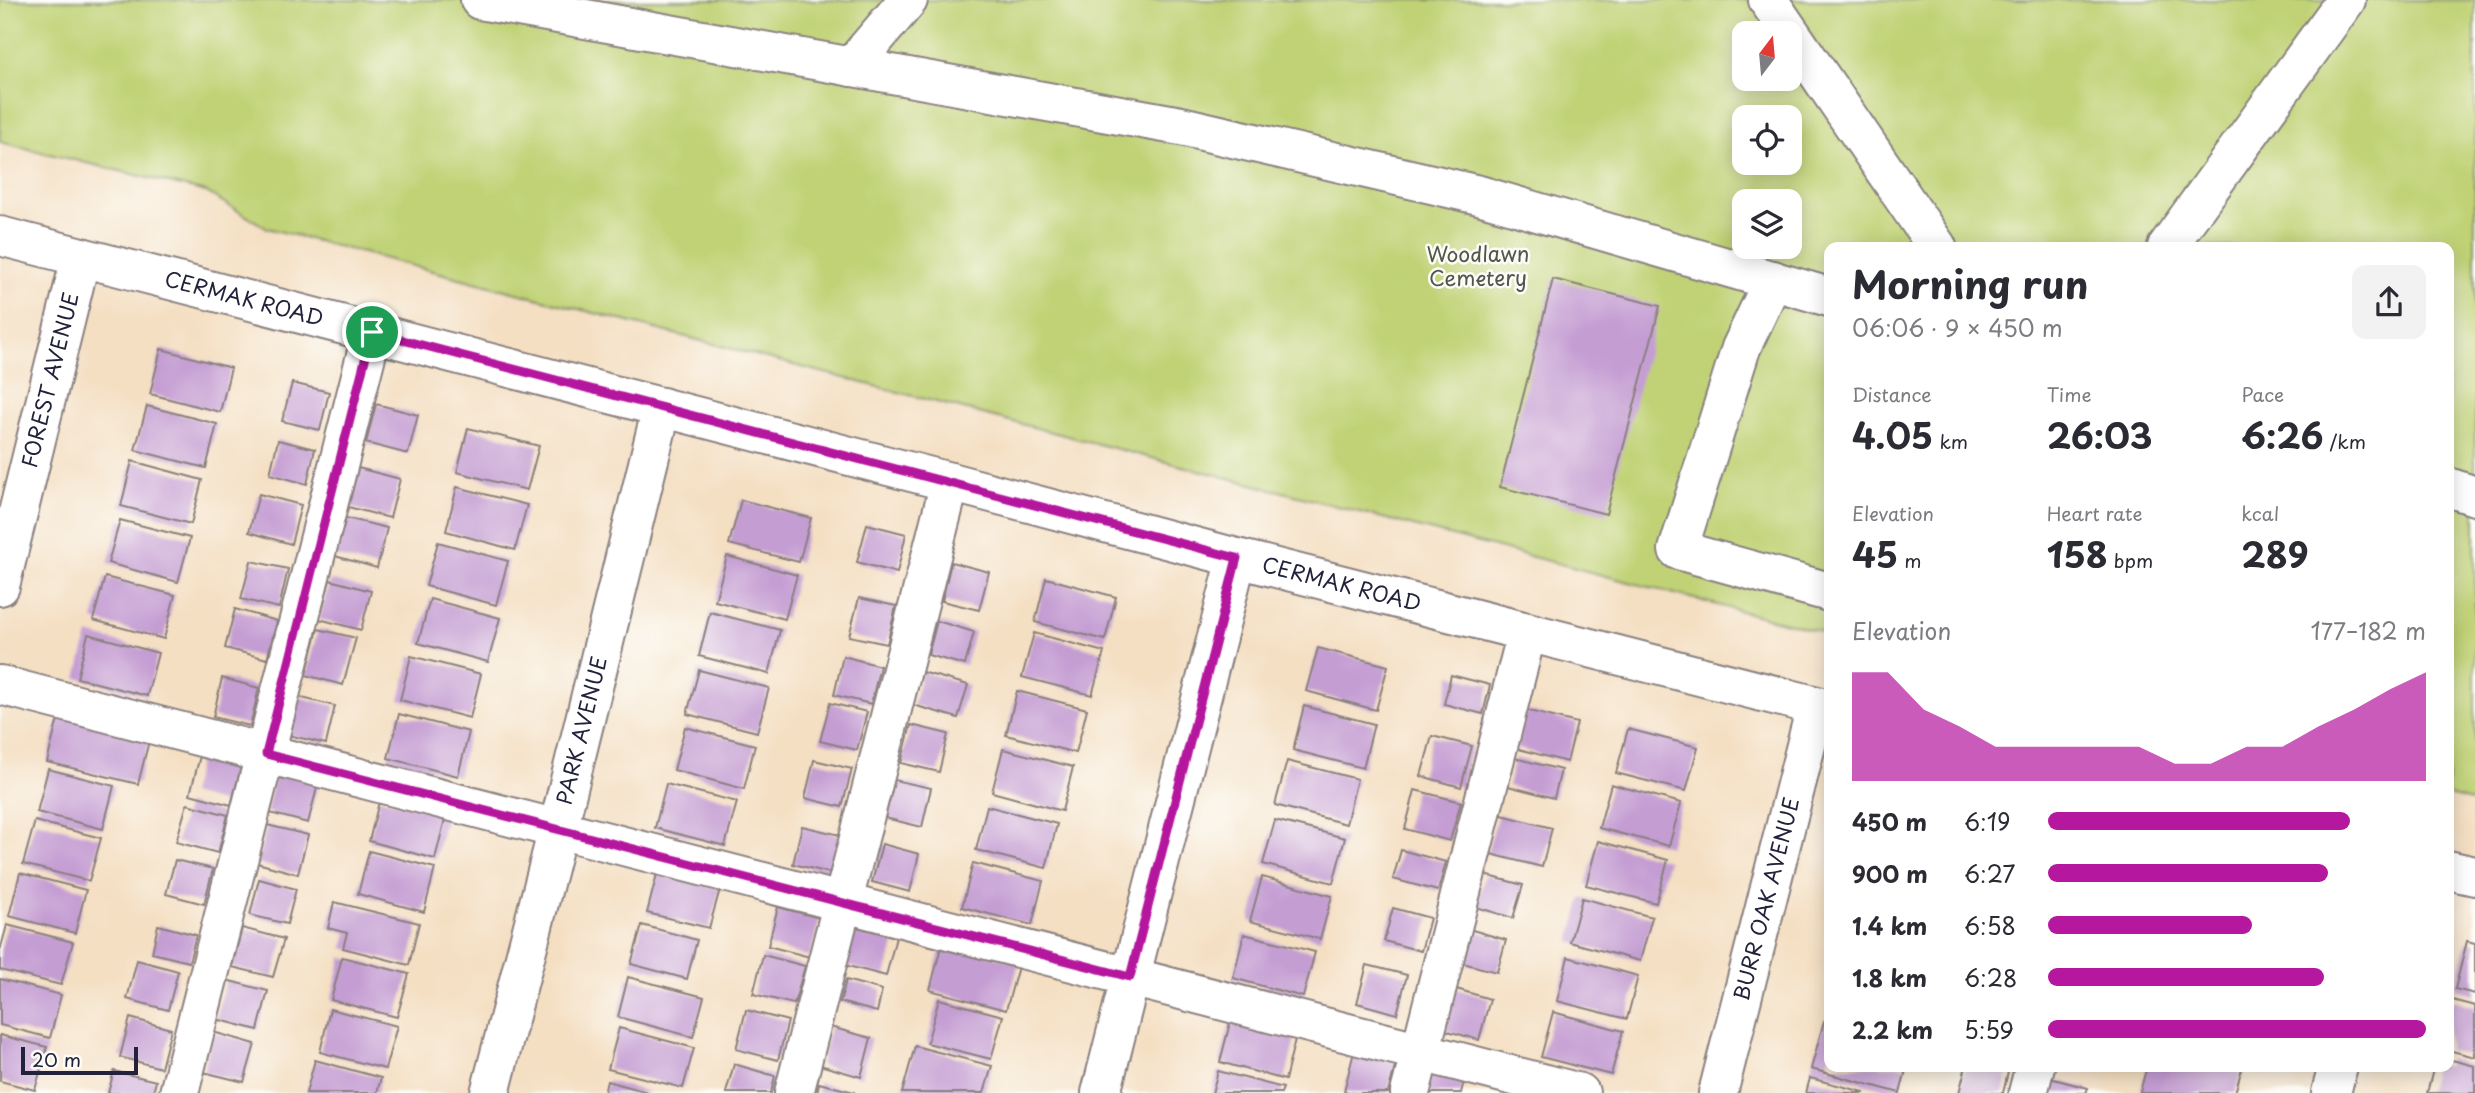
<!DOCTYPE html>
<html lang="en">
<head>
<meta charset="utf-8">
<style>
  body { margin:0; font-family:"Playpen Sans",sans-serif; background:#f2f2f3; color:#2b2b33; height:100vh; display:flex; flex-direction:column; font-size:26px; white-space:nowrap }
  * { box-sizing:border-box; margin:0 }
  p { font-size:23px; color:#7c7c81 }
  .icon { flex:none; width:38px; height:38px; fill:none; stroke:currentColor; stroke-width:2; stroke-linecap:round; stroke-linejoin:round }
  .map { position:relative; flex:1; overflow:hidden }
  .drawer { position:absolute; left:1824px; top:242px; width:630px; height:830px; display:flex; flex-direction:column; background:#fff; border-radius:14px; box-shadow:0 4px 18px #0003 }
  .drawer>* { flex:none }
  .needle { width:46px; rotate:16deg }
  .controls { position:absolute; left:1732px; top:21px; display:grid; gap:14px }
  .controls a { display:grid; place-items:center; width:70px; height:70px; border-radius:14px; background:#fff; box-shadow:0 4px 18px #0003; font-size:35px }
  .scale { position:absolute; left:21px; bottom:18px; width:117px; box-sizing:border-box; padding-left:7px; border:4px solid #22223b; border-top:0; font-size:19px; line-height:24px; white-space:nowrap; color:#22223b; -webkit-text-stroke:5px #fdfcf7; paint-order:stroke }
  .pin { position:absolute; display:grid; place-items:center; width:60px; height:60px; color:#fff; margin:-30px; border:4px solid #fff; border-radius:50%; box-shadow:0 2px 7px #0007 }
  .round { display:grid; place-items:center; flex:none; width:74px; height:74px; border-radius:14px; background:#f2f2f3 }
  .summary { display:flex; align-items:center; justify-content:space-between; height:119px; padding:0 28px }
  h1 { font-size:38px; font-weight:700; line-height:52px }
  .stats { display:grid; grid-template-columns:repeat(3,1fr); gap:10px; height:119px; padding:7px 28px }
  .stats div { display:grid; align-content:center }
  .stats b { font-size:35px; font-weight:700 }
  .stats small { font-size:19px; font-weight:400 }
  .stats p { font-size:19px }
  .chart { height:196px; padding:14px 28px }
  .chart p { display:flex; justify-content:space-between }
  .chart svg { width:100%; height:126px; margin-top:7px; fill:#b5179e; opacity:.7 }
  ul { padding:0 28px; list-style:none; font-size:23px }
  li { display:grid; grid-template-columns:112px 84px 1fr; align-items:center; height:52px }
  li i { height:18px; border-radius:9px; background:#b5179e }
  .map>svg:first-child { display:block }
  .green { fill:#c0d275; stroke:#717a58; stroke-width:2; fill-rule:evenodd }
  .building { fill:#c49dd3 }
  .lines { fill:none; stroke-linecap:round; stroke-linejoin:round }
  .minor-casing { stroke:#8b807f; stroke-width:42 }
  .major-casing { stroke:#8b807f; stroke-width:42 }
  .minor { stroke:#fff; stroke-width:38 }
  .major { stroke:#fff; stroke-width:38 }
  .route-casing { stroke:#fff; stroke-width:14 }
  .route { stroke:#b5179e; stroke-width:9 }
  .labels { text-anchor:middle; stroke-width:5; stroke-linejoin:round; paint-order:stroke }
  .park-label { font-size:21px; fill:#51574c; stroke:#fdfcf7 }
  .street-label { font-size:21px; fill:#22223b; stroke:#fdfcf7 }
</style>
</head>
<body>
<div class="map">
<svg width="2475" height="1093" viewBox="0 0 2475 1093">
  <rect width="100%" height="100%" fill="#fdfcf7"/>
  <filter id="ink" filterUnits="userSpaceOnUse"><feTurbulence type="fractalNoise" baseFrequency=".0143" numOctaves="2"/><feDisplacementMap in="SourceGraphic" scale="14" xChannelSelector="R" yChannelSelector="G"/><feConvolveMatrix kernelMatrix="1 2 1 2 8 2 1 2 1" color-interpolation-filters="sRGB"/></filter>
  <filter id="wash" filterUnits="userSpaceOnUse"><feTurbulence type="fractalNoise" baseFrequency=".00686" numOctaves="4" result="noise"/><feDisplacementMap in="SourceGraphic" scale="28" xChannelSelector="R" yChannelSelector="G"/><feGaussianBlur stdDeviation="1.57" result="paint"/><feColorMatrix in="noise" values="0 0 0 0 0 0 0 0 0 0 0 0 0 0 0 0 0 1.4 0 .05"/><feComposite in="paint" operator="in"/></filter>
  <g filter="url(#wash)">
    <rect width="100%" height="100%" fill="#f4dfc3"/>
    <path class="green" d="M 0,0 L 2475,0 L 2475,802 L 2448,795 L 2448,247 L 1829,247 L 1829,634 L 267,228 L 206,192 L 0,142 ZM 1745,33 L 1790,33 L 1790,79 L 1745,79 ZM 1745,117 L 1790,117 L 1790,163 L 1745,163 ZM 1745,201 L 1790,201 L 1790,247 L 1745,247 Z"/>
    <g id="blocks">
      <g class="building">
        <polygon points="1553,279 1660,306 1606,514 1500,487"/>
        <polygon points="161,349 231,368 220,412 150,394"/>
        <polygon points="292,383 329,392 320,430 282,421"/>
        <polygon points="376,404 418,415 408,454 366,443"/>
        <polygon points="147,406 217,424 206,468 135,450"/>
        <polygon points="468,428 539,446 527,490 457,472"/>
        <polygon points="278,440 315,449 307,484 270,474"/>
        <polygon points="132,461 202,480 191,524 121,506"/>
        <polygon points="358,468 400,479 390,518 348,507"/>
        <polygon points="457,487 527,505 515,550 446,531"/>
        <polygon points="259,494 301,505 291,544 249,532"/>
        <polygon points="741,500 811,518 799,562 729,544"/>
        <polygon points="346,518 387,528 377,568 335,556"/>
        <polygon points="120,520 190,538 178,582 108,563"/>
        <polygon points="867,524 906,534 897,573 857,562"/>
        <polygon points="438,542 508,561 496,605 426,586"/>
        <polygon points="727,556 797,575 785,619 715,601"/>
        <polygon points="251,561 288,569 279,608 241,599"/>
        <polygon points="951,562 989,572 979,610 942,601"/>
        <polygon points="105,577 175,595 164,639 93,620"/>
        <polygon points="1046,578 1116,597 1105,640 1035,622"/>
        <polygon points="330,580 371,591 361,630 319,619"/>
        <polygon points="859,598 896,606 887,644 849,636"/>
        <polygon points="430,599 500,618 488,662 418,643"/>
        <polygon points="235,609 277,621 267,659 225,648"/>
        <polygon points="710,612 780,630 769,674 699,656"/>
        <polygon points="937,621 974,632 965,665 928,655"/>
        <polygon points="318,629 356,638 343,685 306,675"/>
        <polygon points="1034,633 1104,652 1092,695 1022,677"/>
        <polygon points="88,634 158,653 147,696 77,678"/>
        <polygon points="1318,648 1388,666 1376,710 1306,691"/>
        <polygon points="411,656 481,674 470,718 400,700"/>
        <polygon points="843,656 880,666 871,704 834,695"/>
        <polygon points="699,670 769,688 757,732 687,714"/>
        <polygon points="922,672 968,685 958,718 913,705"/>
        <polygon points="1451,675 1490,685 1483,714 1444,704"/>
        <polygon points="222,678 259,688 250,726 213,717"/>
        <polygon points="1017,691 1087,709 1076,753 1006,735"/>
        <polygon points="298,697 335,706 326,744 288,735"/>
        <polygon points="830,703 867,712 857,750 820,741"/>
        <polygon points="1304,706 1374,724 1363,768 1293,750"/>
        <polygon points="1525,710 1577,723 1567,762 1515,748"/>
        <polygon points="399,714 469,732 458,776 388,758"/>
        <polygon points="59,715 150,737 138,784 47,762"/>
        <polygon points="911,725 948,734 939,772 901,763"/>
        <polygon points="685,727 755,745 744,789 674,770"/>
        <polygon points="1628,729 1698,747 1686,791 1616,773"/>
        <polygon points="1432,736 1472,746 1461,787 1421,776"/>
        <polygon points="1003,749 1073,767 1062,811 992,792"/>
        <polygon points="200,756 241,767 231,805 190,794"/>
        <polygon points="1515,758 1561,770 1554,798 1508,786"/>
        <polygon points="814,760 852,769 842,807 805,798"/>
        <polygon points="1287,761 1357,779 1346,824 1275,805"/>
        <polygon points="48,769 114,786 103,829 37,812"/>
        <polygon points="276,773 318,784 308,823 266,812"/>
        <polygon points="894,780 931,788 922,827 885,818"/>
        <polygon points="666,784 737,802 725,846 655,828"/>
        <polygon points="1611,784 1681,803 1669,846 1599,828"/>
        <polygon points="1415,790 1461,802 1450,841 1405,829"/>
        <polygon points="380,798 446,815 435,859 369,841"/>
        <polygon points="187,804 228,815 218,853 176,842"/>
        <polygon points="987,806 1057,824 1046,868 976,850"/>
        <polygon points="1498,814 1552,828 1542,867 1487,853"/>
        <polygon points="1275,820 1345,838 1333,883 1263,864"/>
        <polygon points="35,821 101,838 89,881 23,864"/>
        <polygon points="267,825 308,835 298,874 257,863"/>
        <polygon points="802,826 840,835 830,873 793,864"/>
        <polygon points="1598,841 1668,860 1656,903 1586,885"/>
        <polygon points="882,844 919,854 910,892 872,882"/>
        <polygon points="1401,850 1446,862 1438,891 1393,879"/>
        <polygon points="369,851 435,868 424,912 358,894"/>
        <polygon points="175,860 213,869 204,904 166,894"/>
        <polygon points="973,863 1043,881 1032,925 962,907"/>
        <polygon points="20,873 86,890 75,933 9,916"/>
        <polygon points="657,874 720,889 709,928 647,913"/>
        <polygon points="1485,875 1523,885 1513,918 1476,907"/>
        <polygon points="1262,877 1332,896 1320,939 1250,921"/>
        <polygon points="259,879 296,889 287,924 250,915"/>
        <polygon points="1582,898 1652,917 1640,961 1570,942"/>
        <polygon points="334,902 419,923 409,965 343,948 347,933 328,928"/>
        <polygon points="778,907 820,918 810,957 768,946"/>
        <polygon points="1393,908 1430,918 1421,951 1384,941"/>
        <polygon points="7,925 73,942 61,985 0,970 0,951"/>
        <polygon points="158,925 196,935 189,962 152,953"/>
        <polygon points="642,925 697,940 687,979 631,964"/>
        <polygon points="854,926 896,937 886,976 844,965"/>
        <polygon points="242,928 284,939 273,977 232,967"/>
        <polygon points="1469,929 1506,940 1497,972 1459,962"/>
        <polygon points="1244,934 1315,952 1303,997 1233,978"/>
        <polygon points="2467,941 2475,943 2475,994 2455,989"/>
        <polygon points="942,943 1019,963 1006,1010 930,990"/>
        <polygon points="763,955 805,966 794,1004 753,994"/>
        <polygon points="342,957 409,974 397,1017 331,1000"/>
        <polygon points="1568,957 1638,976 1627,1019 1557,1001"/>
        <polygon points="137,960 178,971 168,1010 127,999"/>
        <polygon points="1367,965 1407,975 1397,1014 1357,1003"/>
        <polygon points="628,977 704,997 693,1037 618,1017"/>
        <polygon points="0,979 61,995 50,1038 0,1025"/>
        <polygon points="226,980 268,991 258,1030 216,1019"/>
        <polygon points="846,980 882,990 877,1012 840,1002"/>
        <polygon points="1453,988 1490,999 1479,1040 1441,1029"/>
        <polygon points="939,999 1003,1016 991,1059 927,1043"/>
        <polygon points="2452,1000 2475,1006 2475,1057 2448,1050 2448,1015"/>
        <polygon points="330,1009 397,1026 385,1069 320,1052"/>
        <polygon points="746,1010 788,1021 778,1060 736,1049"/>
        <polygon points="1553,1012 1623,1031 1611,1075 1541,1057"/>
        <polygon points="130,1018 171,1029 161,1068 120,1057"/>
        <polygon points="1231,1019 1296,1035 1285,1080 1220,1062"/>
        <polygon points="1824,1021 1829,1023 1829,1066 1907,1066 1900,1093 1811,1069"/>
        <polygon points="830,1027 871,1038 861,1077 820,1065"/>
        <polygon points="619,1028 694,1048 683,1088 608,1069"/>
        <polygon points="213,1032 255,1044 244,1082 203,1072"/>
        <polygon points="0,1035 47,1047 35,1090 0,1081"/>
        <polygon points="915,1046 992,1066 984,1093 902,1093"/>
        <polygon points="1354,1052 1396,1063 1388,1093 1353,1093 1344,1091"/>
        <polygon points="2448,1059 2475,1066 2475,1093 2427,1093 2434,1066 2448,1066"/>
        <polygon points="315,1060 381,1078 377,1093 306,1093"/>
        <polygon points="734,1064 775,1076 771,1093 726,1093"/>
        <polygon points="1966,1066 2000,1066 2009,1068 2003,1093 1959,1093"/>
        <polygon points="2147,1066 2234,1066 2242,1068 2235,1093 2143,1093 2140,1092"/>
        <polygon points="114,1071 156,1081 153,1093 108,1093"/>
        <polygon points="1218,1071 1283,1088 1281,1093 1212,1093"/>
        <polygon points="1430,1072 1464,1081 1461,1093 1424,1093"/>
        <polygon points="2046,1077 2088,1088 2086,1093 2042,1093"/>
        <polygon points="1810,1078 1864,1092 1864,1093 1806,1093"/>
        <polygon points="607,1081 648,1092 648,1093 604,1093"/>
        <polygon points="819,1083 854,1092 854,1093 817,1093"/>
      </g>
    </g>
  </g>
  <g filter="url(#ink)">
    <use href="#blocks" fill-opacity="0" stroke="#8b807f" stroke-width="2"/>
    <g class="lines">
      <g class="minor-casing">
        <g id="minor">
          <polyline points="480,0 1181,126 1479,195 1829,297"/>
          <polyline points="1768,0 1937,247"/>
          <polyline points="851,67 908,0"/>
          <polyline points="2167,247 2346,0"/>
          <polyline points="1773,280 1741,348 1678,550 1829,592"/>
          <polyline points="2448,487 2475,496"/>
          <path id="s1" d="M 0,586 L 81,257"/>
          <polyline points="0,685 1580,1093"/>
          <polyline points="179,1093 372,332"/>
          <path id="s2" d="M 490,1093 L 558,829 L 662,407"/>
          <polyline points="794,1093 950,482"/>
          <polyline points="1101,1093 1237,558"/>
          <polyline points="1410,1093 1527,632"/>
          <path id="s3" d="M 1718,1093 L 1816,706"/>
          <polyline points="2028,1093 2035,1066"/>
          <polyline points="2331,1093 2338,1066"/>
        </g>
      </g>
      <g class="major-casing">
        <g id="major">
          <path id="s4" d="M 0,236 L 950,482 L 1237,558 L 1829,709"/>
          <polyline points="2448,870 2475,876"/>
        </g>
      </g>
      <use href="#minor" class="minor"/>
      <use href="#major" class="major"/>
    </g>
  </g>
  <g class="lines" filter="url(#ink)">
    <g class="route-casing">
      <polygon id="route" points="372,332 1237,558 1130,977 266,754"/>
    </g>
    <use href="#route" class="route"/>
  </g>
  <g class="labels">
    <g class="park-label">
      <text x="1478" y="262">Woodlawn<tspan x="1478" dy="24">Cemetery</tspan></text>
    </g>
    <g class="street-label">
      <text dy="7" stroke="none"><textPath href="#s4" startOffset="252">CERMAK ROAD</textPath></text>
      <text dy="7" stroke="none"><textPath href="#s1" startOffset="212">FOREST AVENUE</textPath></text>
      <text dy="7" stroke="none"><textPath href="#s4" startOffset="1386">CERMAK ROAD</textPath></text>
      <text dy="7" stroke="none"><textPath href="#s2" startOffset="374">PARK AVENUE</textPath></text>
      <text dy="7" stroke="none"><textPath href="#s3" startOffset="200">BURR OAK AVENUE</textPath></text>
    </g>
  </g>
</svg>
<div class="controls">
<a><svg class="needle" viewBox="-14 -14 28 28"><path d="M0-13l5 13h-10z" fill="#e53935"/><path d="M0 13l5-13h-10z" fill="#7c7c81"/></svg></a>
<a><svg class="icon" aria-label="locate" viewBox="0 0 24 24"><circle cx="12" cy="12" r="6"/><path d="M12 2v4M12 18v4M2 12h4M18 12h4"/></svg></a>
<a><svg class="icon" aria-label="layers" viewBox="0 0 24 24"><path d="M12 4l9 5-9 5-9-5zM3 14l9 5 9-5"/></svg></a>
</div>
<div class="scale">20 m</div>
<div class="pin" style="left:372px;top:332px;background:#1e9e55"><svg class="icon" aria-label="arrive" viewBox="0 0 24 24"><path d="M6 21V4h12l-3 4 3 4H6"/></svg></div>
<section class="drawer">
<div class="summary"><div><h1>Morning run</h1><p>06:06 · 9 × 450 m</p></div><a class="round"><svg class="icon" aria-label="share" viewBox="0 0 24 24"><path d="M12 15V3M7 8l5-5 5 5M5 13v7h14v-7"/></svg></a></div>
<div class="stats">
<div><p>Distance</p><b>4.05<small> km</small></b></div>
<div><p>Time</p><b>26:03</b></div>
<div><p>Pace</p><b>6:26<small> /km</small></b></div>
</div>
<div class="stats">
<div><p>Elevation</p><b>45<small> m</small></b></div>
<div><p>Heart rate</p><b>158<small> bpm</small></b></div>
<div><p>kcal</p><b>289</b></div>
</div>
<div class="chart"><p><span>Elevation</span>177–182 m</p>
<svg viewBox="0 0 160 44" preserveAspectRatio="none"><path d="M0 44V6L10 6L20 19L30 25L40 32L50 32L60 32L70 32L80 32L90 38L100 38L110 32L120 32L130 25L140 19L150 12L160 6V44z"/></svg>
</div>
<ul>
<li><b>450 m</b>6:19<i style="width:80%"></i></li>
<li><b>900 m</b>6:27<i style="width:74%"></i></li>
<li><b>1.4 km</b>6:58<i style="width:54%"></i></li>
<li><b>1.8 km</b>6:28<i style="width:73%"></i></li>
<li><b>2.2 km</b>5:59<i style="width:100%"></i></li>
</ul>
</section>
</div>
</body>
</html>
